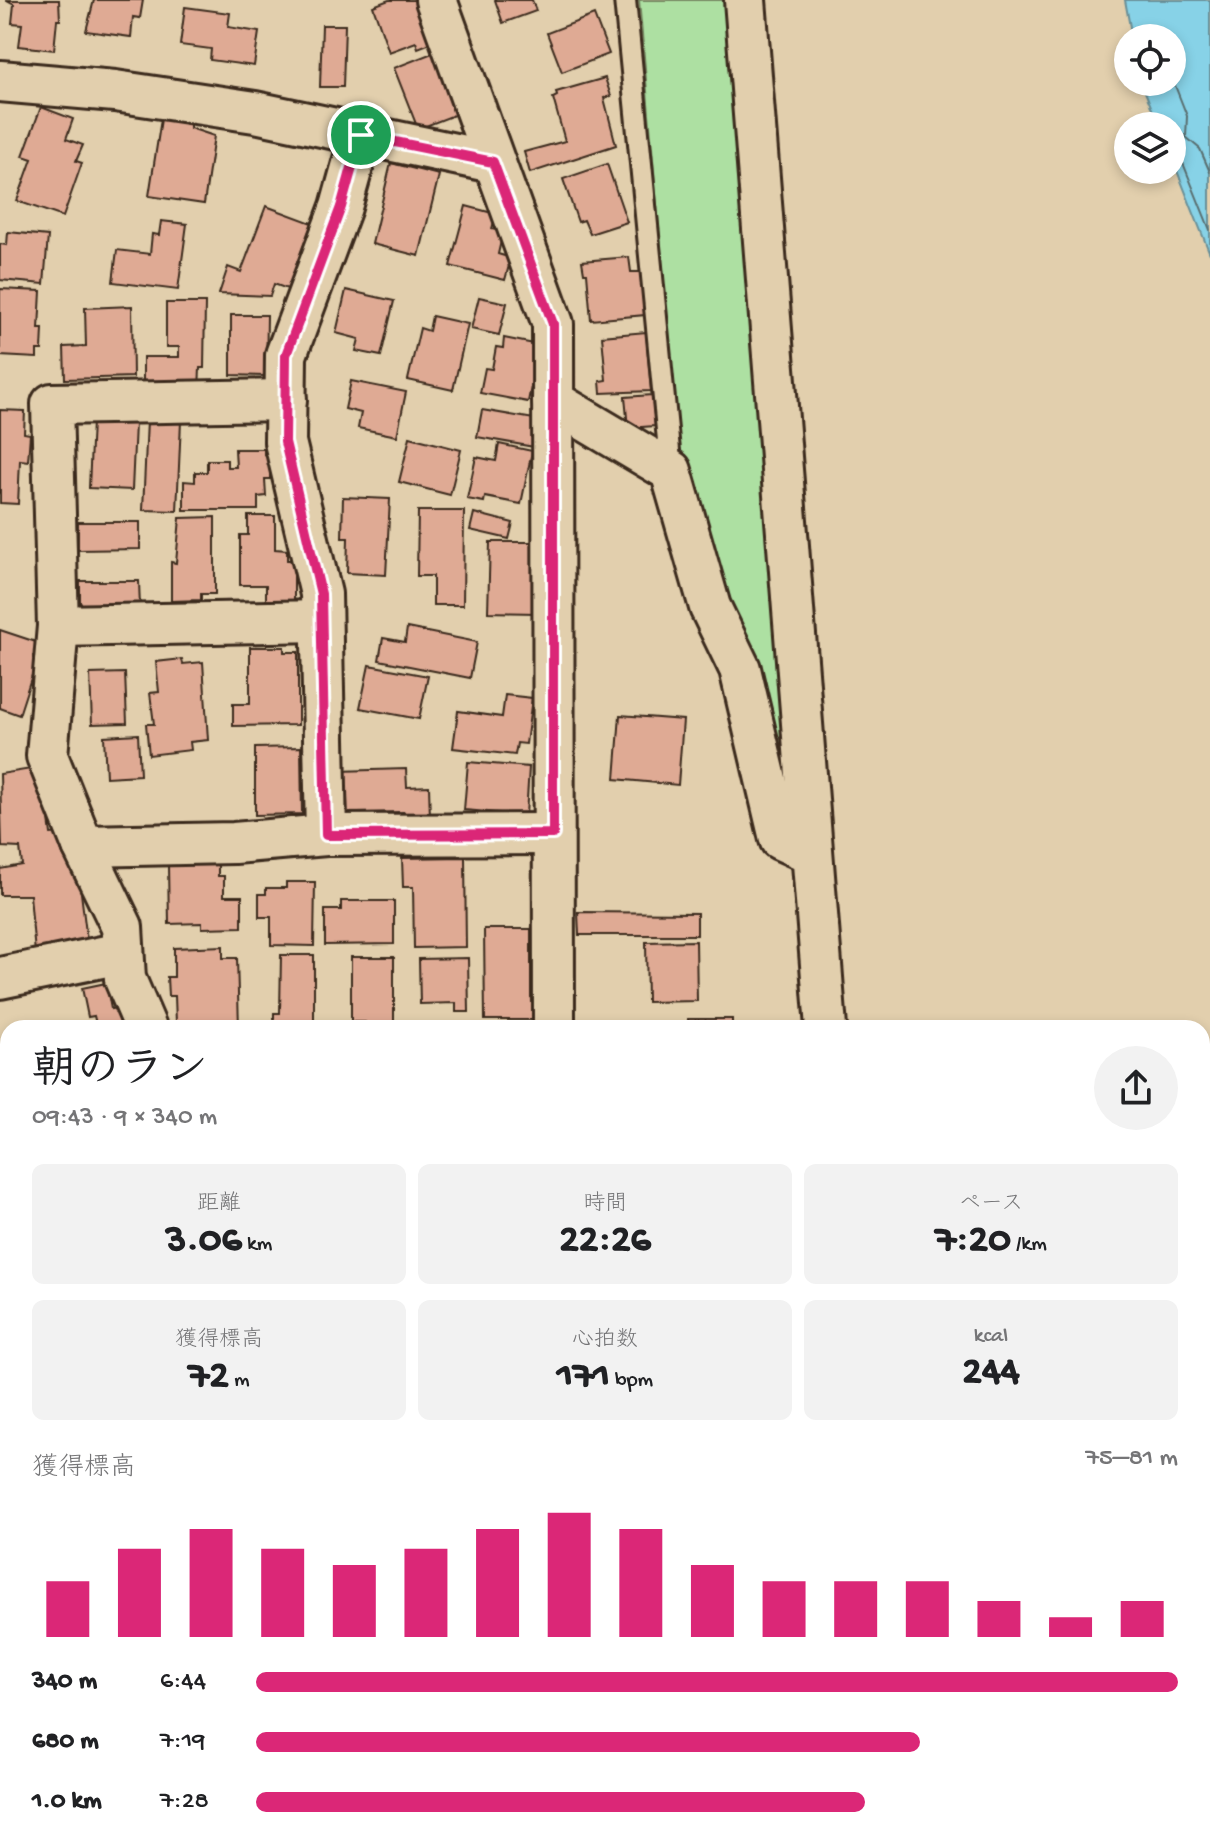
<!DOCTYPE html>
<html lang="ja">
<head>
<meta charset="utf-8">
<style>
  body { margin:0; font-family:"Gochi Hand","Klee One",sans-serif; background:#f2f2f2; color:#202124; height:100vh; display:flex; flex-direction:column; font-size:30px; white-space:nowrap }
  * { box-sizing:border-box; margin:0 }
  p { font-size:26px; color:#757577 }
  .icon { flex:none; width:44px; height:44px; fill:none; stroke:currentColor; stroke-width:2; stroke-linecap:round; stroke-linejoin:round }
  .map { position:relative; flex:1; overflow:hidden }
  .sheet { position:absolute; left:0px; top:1020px; width:1210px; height:828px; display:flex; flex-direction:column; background:#fff; border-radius:24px 24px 0 0; box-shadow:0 4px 12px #0003 }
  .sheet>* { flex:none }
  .controls { position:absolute; left:1114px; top:24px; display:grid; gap:16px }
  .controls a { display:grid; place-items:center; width:72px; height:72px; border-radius:50%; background:#fff; box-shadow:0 4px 12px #0003; font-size:40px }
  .pin { position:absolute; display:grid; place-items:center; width:68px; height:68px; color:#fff; margin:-34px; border:4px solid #fff; border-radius:50%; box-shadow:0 2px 8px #0007 }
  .round { display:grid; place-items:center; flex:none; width:84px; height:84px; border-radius:42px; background:#f2f2f2 }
  .headline { display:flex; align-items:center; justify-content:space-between; height:136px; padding:0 32px }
  h1 { font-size:44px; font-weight:700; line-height:60px }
  .metrics { display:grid; grid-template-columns:repeat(3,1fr); gap:12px; height:136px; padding:8px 32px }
  .metrics div { display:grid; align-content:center; border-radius:12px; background:#f2f2f2; text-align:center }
  .metrics b { font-size:40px; font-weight:700 }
  .metrics small { font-size:22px; font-weight:400 }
  .metrics p { font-size:22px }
  .chart { height:224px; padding:16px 32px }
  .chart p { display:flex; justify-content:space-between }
  .chart svg { width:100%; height:144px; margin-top:8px; stroke:#db2777; stroke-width:6 }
  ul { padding:0 32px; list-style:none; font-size:26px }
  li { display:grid; grid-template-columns:128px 96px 1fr; align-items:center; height:60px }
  li i { height:20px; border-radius:10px; background:#db2777 }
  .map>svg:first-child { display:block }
  .built { fill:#e1c4a6 }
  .green { fill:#ade0a2; stroke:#748560; stroke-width:2 }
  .water { fill:#87d2e7; stroke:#698f97; stroke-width:2 }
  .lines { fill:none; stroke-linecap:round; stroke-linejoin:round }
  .shore { stroke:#596d6e; stroke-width:2 }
  .stream { stroke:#698f97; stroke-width:10 }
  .building { fill:#dfaa94; stroke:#3b2a1e; stroke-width:2 }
  .lane-casing { stroke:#3b2a1e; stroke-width:26 }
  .street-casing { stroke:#3b2a1e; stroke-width:46 }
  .lane { stroke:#e2cfad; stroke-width:20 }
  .street { stroke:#e2cfad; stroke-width:40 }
  .route-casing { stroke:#fff; stroke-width:16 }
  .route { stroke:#db2777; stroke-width:10 }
</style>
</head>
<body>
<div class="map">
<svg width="1210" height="1848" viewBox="0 0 1210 1848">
  <rect width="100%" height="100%" fill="#e2cfad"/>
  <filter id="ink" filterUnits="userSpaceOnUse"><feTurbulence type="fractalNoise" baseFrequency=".0125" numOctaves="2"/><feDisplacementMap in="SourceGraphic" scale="16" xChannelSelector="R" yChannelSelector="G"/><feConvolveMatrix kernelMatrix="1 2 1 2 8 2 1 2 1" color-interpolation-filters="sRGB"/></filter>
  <g filter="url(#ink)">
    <g class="built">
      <polygon points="8,1242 8,1330 0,1331 0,1244"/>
      <polygon points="8,1525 8,1688 0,1690 0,1526"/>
    </g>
    <polygon class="green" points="639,0 725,0 793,829 679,455"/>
    <polygon class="water" points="1125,0 1210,0 1210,254 1172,158 1172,126 1159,126 1141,82 1172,82 1172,38 1132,38"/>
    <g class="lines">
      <g class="shore">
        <polyline points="1172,78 1187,116 1186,137 1200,149 1210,172"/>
        <polyline points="1172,158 1183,163 1210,230"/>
      </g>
      <g class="stream">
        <polyline points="0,1068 8,1078"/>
        <polyline points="194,1840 194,1848"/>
      </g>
    </g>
    <g class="building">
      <polygon points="7,0 59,0 60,20 57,20 54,50 19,46 22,24 12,23 14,4"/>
      <polygon points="94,0 143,0 140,18 133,17 131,37 86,31"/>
      <polygon points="389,0 424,0 436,41 418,48 416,42 389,52 373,6"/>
      <polygon points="495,0 532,0 536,11 503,23"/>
      <polygon points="185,7 230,13 228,27 259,32 254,66 210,60 211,49 180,45"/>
      <polygon points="594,15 609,54 562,72 547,33"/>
      <polygon points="322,25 345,25 343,87 320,87"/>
      <polygon points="440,50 462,112 418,129 394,68"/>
      <polygon points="605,78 611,96 604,98 616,145 530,173 524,152 565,141 553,98 557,96 556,92"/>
      <polygon points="41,107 73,119 66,139 83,145 76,161 82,163 63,217 17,201 32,159 23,156"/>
      <polygon points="161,119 190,124 190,128 214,136 204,204 149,196"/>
      <polygon points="391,163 439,175 419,256 372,244"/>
      <polygon points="607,164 627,222 590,234 584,220 578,222 563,179"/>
      <polygon points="266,206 312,223 297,264 303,266 293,291 274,284 270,296 219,294 228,267 241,272"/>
      <polygon points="466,206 496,214 492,229 503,232 498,254 511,258 505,280 450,266"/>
      <polygon points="161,221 187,224 178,290 113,282 117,250 150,254 152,234 159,235"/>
      <polygon points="8,232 48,236 44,284 0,280 0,244 7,245"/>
      <polygon points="629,257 631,272 641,272 645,315 591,320 587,273 584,273 582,261"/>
      <polygon points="0,289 41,291 39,329 43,329 42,350 37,350 37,358 0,356"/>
      <polygon points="346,290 394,301 381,356 356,351 359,339 336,333"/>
      <polygon points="479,297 507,303 499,335 471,329"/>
      <polygon points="166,303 205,303 204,368 200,368 199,390 143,390 143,357 179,357 179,347 166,347"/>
      <polygon points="132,306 133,377 65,379 64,347 86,346 85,308"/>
      <polygon points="231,315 267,315 266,376 231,375"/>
      <polygon points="432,316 468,324 453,390 408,380 420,328 429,331"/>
      <polygon points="646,332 651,391 601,393 600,381 606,380 602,336"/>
      <polygon points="504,338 539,345 528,402 480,393 485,368 492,369 496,347 503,348"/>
      <polygon points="351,381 406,392 397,436 358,428 361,413 345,409"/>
      <polygon points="652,395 655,426 628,428 625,397"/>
      <polygon points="0,410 25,411 24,433 30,434 28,461 20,460 18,504 0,503"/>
      <polygon points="482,410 540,420 534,447 477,437"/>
      <polygon points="147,420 181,421 177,511 143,510"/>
      <polygon points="92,421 135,423 132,490 89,488"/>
      <polygon points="410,437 461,450 450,495 399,482"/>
      <polygon points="499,444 532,451 521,504 485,497 484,502 467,499 476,457 496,461"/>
      <polygon points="235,449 264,449 264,454 270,454 270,479 265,479 266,496 258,497 258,510 184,510 184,481 195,482 195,472 207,472 207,460 227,460 227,467 236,467"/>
      <polygon points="343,497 390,499 386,575 347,573 348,538 342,538"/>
      <polygon points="418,511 464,511 463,605 433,605 433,576 417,576"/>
      <polygon points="474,513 513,523 509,539 470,530"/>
      <polygon points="248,516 275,516 275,549 287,550 287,560 294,560 294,604 266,604 266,585 240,585 240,535 248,535"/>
      <polygon points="215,517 215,594 201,594 201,600 171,601 171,562 176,563 180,518"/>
      <polygon points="78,522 140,522 140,549 78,550"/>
      <polygon points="490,542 538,542 536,613 488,612"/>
      <polygon points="80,581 139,581 140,608 80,608"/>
      <polygon points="407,628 477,642 470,678 379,660 383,638 405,642"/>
      <polygon points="0,630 42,644 19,715 0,708"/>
      <polygon points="250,647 284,647 284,652 298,652 298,725 233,726 233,704 250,704"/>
      <polygon points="182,659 183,664 203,662 208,740 190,742 191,750 149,755 146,724 154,724 150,693 159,692 156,662"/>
      <polygon points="369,665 428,676 419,719 360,708"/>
      <polygon points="125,673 127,723 92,724 90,674"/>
      <polygon points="505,695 532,698 526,744 517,743 515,755 453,748 458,711 502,717"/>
      <polygon points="620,715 683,720 678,785 615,779"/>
      <polygon points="138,734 140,775 106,777 104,736"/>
      <polygon points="301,747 302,814 255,815 255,748"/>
      <polygon points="468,762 529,767 526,815 464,810"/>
      <polygon points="37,768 44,784 51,834 63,833 79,877 87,941 35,953 30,895 0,895 0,869 22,865 20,848 2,847 0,774"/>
      <polygon points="406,769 407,787 429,786 430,818 403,819 403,812 359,813 359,820 348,821 347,798 339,799 338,771"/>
      <polygon points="465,857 466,947 414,948 413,887 403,887 402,858"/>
      <polygon points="218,864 218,876 224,876 224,896 242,896 242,927 202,928 202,923 169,924 168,865"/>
      <polygon points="286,882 315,882 314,946 271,945 271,917 259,917 259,894 266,894 266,888 286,888"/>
      <polygon points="341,901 394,901 394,944 325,945 325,910 341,910"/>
      <polygon points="578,912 697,913 697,935 579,935"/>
      <polygon points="484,929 531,929 531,997 537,996 537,1020 485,1020"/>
      <polygon points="696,941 697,1001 647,1002 646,942"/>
      <polygon points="223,946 223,958 237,958 239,1028 176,1023 175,996 168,996 167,977 174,977 174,948"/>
      <polygon points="281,955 314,955 314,1028 274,1028 274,1013 280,1013"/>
      <polygon points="351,957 394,957 394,1028 366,1028 365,1022 351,1022"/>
      <polygon points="468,958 469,1012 456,1012 456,1003 420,1004 419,959"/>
      <polygon points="106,983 111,1009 117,1008 121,1028 97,1028 94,1016 88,1017 82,988"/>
      <rect x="688" y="1019" width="44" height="9"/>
      <rect x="600" y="1022" width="46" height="6"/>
      <polygon points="8,1627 8,1685 0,1686 0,1628"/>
      <polygon points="6,1730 8,1780 1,1780 0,1760 5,1759"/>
      <rect x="489" y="1840" width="45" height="8"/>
      <rect x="600" y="1840" width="57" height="8"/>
      <rect x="738" y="1840" width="50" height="8"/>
    </g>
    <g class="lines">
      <g class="lane-casing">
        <polyline id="lane" points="625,0 671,471"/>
      </g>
      <g class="street-casing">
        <g id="street">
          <polyline points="436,0 553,324 554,1028"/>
          <polyline points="745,0 826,1028"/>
          <polyline points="0,81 115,91 255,112 493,162"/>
          <polyline points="553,401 671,471 710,607 740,669 780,839 811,853"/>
          <polyline points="58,626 321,621"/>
          <polyline points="326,835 321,594 285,442 286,355 341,207 361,135"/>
          <polyline points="83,846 234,843 326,835 553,834"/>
          <polyline points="0,978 121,953"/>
          <polyline points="146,1028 125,979 122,927 83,846 47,756 58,626 52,404 286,400"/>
          <polyline points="557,1840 557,1848"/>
          <polyline points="682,1840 682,1848"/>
          <polyline points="881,1840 882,1848"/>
          <polyline points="347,1848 347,1840"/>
        </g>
      </g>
      <use href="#lane" class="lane"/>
      <use href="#street" class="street"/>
    </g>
  </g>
  <g class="lines" filter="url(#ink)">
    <g class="route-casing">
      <polygon id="route" points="361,135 493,162 553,324 553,834 326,835 321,594 285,442 286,355 341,207"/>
    </g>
    <use href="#route" class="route"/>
  </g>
</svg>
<div class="controls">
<a><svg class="icon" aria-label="locate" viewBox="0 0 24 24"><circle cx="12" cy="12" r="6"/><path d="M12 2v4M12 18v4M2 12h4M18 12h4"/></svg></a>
<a><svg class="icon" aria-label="layers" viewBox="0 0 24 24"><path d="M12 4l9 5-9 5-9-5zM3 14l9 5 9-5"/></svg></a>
</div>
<div class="pin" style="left:361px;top:135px;background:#1e9e55"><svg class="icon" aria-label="arrive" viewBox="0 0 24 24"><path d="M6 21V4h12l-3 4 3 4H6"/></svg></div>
<section class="sheet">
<div class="headline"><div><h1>朝のラン</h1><p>09:43 · 9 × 340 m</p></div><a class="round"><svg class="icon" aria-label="share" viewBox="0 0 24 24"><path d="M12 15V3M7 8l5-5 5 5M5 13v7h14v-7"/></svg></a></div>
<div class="metrics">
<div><p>距離</p><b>3.06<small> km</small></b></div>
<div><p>時間</p><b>22:26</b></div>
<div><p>ペース</p><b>7:20<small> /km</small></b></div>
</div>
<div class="metrics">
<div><p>獲得標高</p><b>72<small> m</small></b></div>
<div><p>心拍数</p><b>171<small> bpm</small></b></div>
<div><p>kcal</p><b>244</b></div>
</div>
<div class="chart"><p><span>獲得標高</span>75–81 m</p>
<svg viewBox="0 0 160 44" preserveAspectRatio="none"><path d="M5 44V27M15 44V17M25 44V11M35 44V17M45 44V22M55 44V17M65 44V11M75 44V6M85 44V11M95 44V22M105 44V27M115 44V27M125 44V27M135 44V33M145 44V38M155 44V33"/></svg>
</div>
<ul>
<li><b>340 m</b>6:44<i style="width:100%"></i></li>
<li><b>680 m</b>7:19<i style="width:72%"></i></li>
<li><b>1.0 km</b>7:28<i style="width:66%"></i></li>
</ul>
</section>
</div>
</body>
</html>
